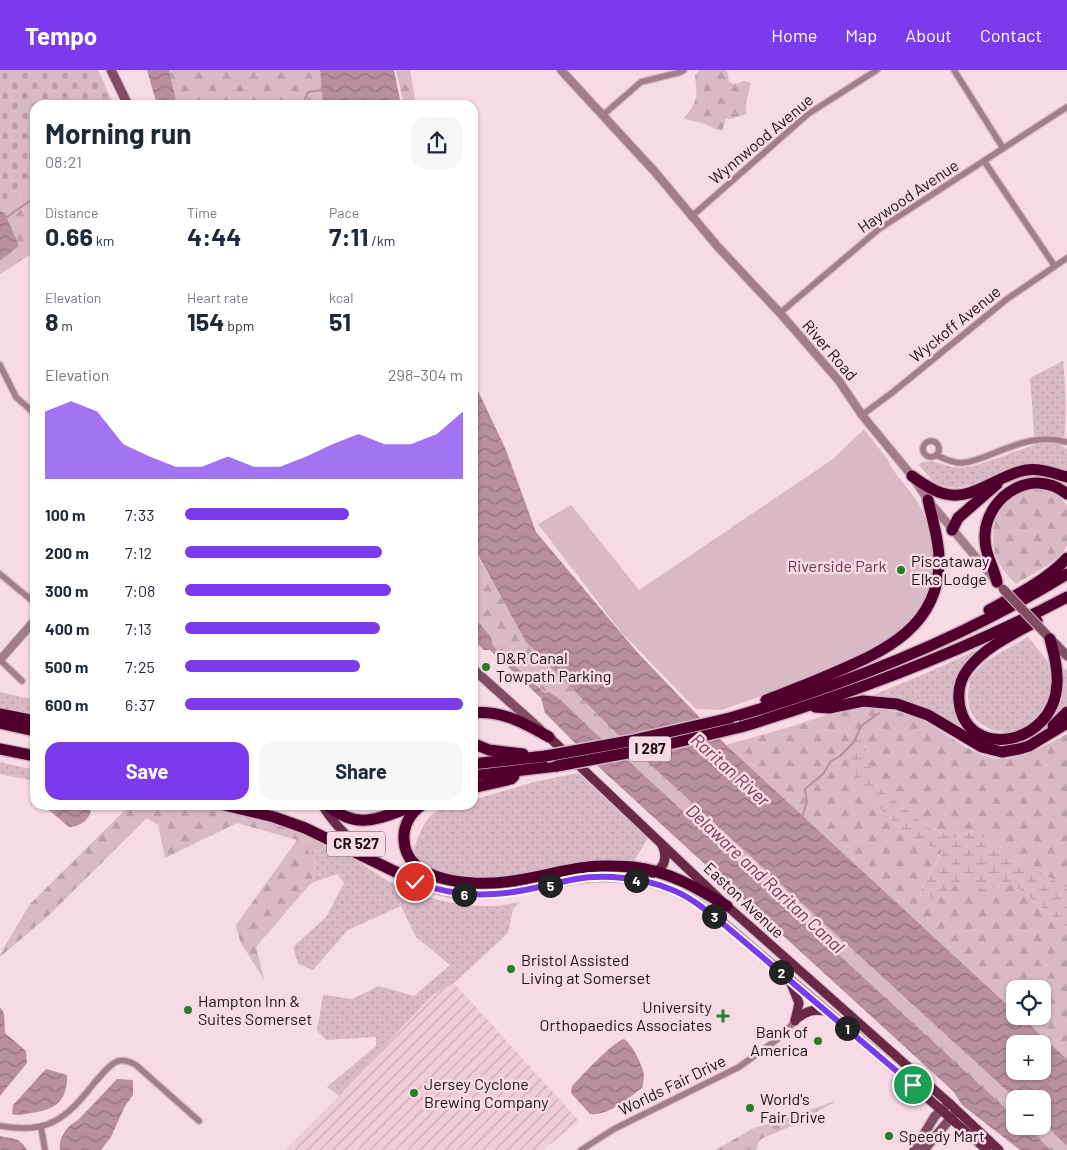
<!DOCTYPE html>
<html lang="en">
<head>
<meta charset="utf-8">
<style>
  body { margin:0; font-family:Barlow,sans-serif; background:#f6f6f7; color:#1f2937; height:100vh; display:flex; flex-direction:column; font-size:19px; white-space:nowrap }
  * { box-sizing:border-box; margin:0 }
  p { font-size:16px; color:#747a83 }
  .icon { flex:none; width:28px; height:28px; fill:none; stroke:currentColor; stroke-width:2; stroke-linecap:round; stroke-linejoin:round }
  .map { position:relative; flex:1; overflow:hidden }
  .drawer { position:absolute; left:30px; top:30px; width:448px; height:710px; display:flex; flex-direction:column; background:#fff; border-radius:15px; box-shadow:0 1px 4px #0004 }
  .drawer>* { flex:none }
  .controls { position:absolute; left:1006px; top:910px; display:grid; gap:10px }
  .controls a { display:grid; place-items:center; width:45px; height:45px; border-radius:10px; background:#fff; box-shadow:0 1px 4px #0004; font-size:25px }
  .pin { position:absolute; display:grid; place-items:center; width:42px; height:42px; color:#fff; margin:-21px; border:2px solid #fff; border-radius:50%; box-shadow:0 1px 5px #0007 }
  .km { position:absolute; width:25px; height:25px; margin:-12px; border-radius:50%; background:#222; color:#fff; font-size:14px; line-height:25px; text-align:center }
  .round { display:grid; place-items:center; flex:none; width:52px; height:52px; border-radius:15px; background:#f6f6f7 }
  .summary { display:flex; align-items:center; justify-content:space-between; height:85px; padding:0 15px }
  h1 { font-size:28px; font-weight:700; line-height:38px }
  .metrics { display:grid; grid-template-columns:repeat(3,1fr); gap:8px; height:85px; padding:5px 15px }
  .metrics div { display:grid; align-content:center }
  .metrics b { font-size:25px; font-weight:700 }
  .metrics small { font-size:14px; font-weight:400 }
  .metrics p { font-size:14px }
  .chart { height:140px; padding:10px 15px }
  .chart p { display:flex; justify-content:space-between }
  .chart svg { width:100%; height:90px; margin-top:5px; fill:#7c3aed; opacity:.7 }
  .cta { display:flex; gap:10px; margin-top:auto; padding:10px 15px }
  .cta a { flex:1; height:58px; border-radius:15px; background:#7c3aed; color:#fff; font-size:20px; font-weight:700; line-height:58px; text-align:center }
  .cta a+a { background:#f6f6f7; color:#1f2937 }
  ul { padding:0 15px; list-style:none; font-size:16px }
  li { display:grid; grid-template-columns:80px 60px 1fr; align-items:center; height:38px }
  li i { height:12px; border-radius:6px; background:#7c3aed }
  header { display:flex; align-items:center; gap:30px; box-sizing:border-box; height:70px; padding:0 25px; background:#7c3aed; color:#fff }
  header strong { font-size:24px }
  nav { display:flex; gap:28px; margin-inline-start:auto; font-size:18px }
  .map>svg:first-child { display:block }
  .industrial { fill:url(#industrial-furrows) }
  .grass { fill:url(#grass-dots) }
  .forest { fill:url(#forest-firs) }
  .wetland { fill:url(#wetland-marsh) }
  .cemetery { fill:url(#cemetery-stones) }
  .park { fill:#d9b9c5 }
  .water { fill:url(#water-waves); fill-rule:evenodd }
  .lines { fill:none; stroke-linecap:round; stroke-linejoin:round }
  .stream { stroke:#b98e9e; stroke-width:2 }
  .minor-casing { stroke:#d0b6c0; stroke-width:8 }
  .tertiary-casing { stroke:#d0b6c0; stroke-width:10 }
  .secondary-casing { stroke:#d0b6c0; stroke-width:11 }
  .primary-casing { stroke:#d0b6c0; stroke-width:11 }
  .motorway-casing { stroke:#d0b6c0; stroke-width:14 }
  .minor { stroke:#a47d8c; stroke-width:5.5 }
  .tertiary { stroke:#a47d8c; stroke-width:8 }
  .secondary { stroke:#824c63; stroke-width:9 }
  .primary { stroke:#692846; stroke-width:9 }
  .motorway { stroke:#51002e; stroke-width:11 }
  .secondary-bridge-casing { stroke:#d0b6c0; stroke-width:11; stroke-linecap:butt }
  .motorway-bridge-casing { stroke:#d0b6c0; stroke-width:14; stroke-linecap:butt }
  .secondary-bridge { stroke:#824c63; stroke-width:9 }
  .motorway-bridge { stroke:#51002e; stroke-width:11 }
  .route-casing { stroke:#fff; stroke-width:10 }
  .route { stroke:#7c3aed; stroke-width:6 }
  .poi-dot { fill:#277d2b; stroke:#f7dae5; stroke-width:2 }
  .labels { text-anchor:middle; stroke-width:5; stroke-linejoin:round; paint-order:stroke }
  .shield { fill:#f7dae5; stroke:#5e4e54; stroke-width:1 }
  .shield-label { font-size:15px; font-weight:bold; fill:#1c1216 }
  .street-label { font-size:16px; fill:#1c1216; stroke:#f7dae5 }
  .poi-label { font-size:16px; fill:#1c1216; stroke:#f7dae5; text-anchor:start }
  .park-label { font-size:16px; fill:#703650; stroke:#f7dae5 }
  .water-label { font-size:18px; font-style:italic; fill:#743a53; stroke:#f7dae5 }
</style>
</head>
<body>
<header>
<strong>Tempo</strong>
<nav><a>Home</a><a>Map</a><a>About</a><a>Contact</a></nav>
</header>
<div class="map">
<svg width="1067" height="1080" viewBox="0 0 1067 1080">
  <defs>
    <pattern id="industrial-furrows" width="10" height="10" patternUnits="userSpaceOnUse" patternTransform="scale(1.25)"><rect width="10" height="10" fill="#f0cbd9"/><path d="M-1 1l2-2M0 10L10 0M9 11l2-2" fill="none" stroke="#cdadba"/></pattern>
    <pattern id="grass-dots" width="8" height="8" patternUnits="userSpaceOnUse" patternTransform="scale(1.25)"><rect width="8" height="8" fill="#d9b9c5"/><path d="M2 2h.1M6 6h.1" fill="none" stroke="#ba9ea8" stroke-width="1.8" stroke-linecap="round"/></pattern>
    <pattern id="forest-firs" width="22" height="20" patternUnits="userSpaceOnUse" patternTransform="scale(1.25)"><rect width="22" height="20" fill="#d9b9c5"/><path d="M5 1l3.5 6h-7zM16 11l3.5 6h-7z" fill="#ba9ea8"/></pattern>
    <pattern id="wetland-marsh" width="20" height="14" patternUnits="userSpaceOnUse" patternTransform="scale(1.25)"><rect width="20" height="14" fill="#d9b9c5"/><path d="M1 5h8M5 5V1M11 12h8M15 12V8" fill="none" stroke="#ba9ea8"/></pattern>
    <pattern id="cemetery-stones" width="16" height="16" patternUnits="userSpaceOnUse" patternTransform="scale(1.25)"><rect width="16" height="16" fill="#d9b9c5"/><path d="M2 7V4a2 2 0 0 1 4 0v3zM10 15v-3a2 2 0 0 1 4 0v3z" fill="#ba9ea8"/></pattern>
    <pattern id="water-waves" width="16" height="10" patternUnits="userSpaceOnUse" patternTransform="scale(1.25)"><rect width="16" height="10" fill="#b98e9e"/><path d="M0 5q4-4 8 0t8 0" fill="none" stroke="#967380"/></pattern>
  </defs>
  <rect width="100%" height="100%" fill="#f7dae5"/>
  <polygon class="industrial" points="454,913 579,1051 543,1080 285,1080 339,1026 431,926"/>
  <g class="grass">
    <path d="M 1063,291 C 1066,319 1067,350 1063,377 L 1067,379 L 1067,401 L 1040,395 L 1013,398 L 977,414 L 955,418 L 936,415 L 918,394 C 934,387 944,397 960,398 C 975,398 1018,380 1035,375 L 1030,308 Z"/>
    <polygon points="1028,567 1047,590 1051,607 1051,624 1041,641 1031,654 1009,663 992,660 978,652 969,639 968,625 970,608 986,591"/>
    <polygon points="996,571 956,618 979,667 1038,660 1062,597 1067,601 1067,637 1045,660 1020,675 992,677 871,626 929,602"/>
    <polygon points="0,622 35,630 35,645 0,638"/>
    <polygon points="0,692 35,700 35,711 0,704"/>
    <path d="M 578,703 L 648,768 L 634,791 L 604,791 L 541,800 L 539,803 L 506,809 L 458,807 L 417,795 L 412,784 C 426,746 429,735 472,735 L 473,730 L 534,712 Z"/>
    <path d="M 333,775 C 354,786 371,802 392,813 C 422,828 460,837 494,836 C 502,836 512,833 520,832 L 513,839 L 508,863 L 454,913 L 431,926 L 339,1026 L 327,1017 L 376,976 L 376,967 L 326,970 L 317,961 L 323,925 L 352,929 L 379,916 L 414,926 L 450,895 L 416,867 L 401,836 L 348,860 L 313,900 L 298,894 L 293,877 L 326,847 L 344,813 L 337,804 L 311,813 L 316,792 L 307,779 Z"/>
  </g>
  <g class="forest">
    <polygon points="169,0 320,0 323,35 177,35"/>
    <polygon points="396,0 410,0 416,35 404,35"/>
    <path d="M 700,0 L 727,0 L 729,12 L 734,14 L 745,11 L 751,13 L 746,33 L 746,44 L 731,49 L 726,49 L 722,61 C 716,59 711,57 705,54 C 698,51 691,52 684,48 C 699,30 697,27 695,5 Z"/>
    <polygon points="35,112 35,173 30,175 33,183 0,204 0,191 19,176 5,143"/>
    <path d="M 1033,419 L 1048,420 L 1061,428 L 1067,436 L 1067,475 L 1062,484 L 1048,495 L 1016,514 C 1010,508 1003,501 999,493 C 987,471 993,439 1014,426 C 1020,423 1027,421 1033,419 Z"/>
    <polygon points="472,476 527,573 617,664 1016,1029 1015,1047 634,696 546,623 493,576 491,567 473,544"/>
    <path d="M 864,637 C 883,640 906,641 924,651 C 945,662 978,691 1003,689 C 1027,687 1046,675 1067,664 L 1067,818 L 973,761 L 955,767 L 931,759 L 873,713 L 863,665 L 860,718 L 908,767 L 943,780 L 918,825 L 934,829 L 967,808 L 983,819 L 1010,812 L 1067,858 L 1067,989 L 1020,946 L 1042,946 L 1042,919 L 1015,919 L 1015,942 L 726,675 L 793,656 L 835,642 Z"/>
    <polygon points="124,735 201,735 277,752 333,775 307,779 316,792 311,813 256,877 264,910 240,871 236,855 297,770 237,753 165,788 158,755 147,748 47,847 0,887 0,884 30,834 125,740"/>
    <polygon points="836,1031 787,1058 763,1068 759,1071 756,1080 715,1080 752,1059"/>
    <polygon points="1043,1053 1067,1076 1067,1080 1051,1080 1025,1056 1042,1056"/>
  </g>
  <polygon class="wetland" points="863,665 873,713 931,759 955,767 973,761 1067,818 1067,858 1010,812 983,820 967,808 934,829 918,825 943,781 908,767 860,718 846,672"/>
  <polygon class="cemetery" points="0,0 98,0 114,35 35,35 35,112 5,143 0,141"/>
  <polygon class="park" points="864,359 888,390 893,400 915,428 923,442 931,465 936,487 930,521 915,549 885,574 803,611 722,640 696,639 621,562 538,454 571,435 639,520 833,389"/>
  <g class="water">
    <polygon points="147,0 169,0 177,35 157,35"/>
    <polygon points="320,0 394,0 401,35 323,35"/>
    <polygon points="0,141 5,143 19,176 0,191"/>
    <path d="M 472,308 L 506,380 L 536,462 L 637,582 L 726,675 L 1015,942 L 1015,946 L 1020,946 L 1067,989 L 1067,1076 L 1043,1053 L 1042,1029 L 1016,1029 L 617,664 L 526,572 L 473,476 ZM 1015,974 L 1042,974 L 1042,1001 L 1015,1001 Z"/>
    <polygon points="472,544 491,567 493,576 545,623 549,622 562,631 599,667 634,696 1015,1047 1015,1056 1025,1056 1051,1080 1020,1080 962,1035 953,1021 604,702 545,643 541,628 490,580 484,580 473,570"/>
    <path d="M 43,735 L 91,735 C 93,747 81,757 69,757 Z"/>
    <polygon points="0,937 4,943 5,963 26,981 27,993 0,1026"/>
    <path d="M 624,969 C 632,974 643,996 644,1005 C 644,1009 643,1014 642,1018 C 628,1028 609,1046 590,1044 L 571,1023 L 572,1016 C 583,1005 611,973 624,969 Z"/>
    <path d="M 46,999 L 67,1005 C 68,1030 56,1040 31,1043 C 25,1044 18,1046 12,1044 L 13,1035 Z"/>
    <path d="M 117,1009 L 133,1010 L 133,1025 L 125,1036 L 111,1067 L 101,1080 L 60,1080 C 58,1069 67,1055 77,1051 Z"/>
    <path d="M 0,1066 C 13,1069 20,1067 27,1080 L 0,1080 Z"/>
  </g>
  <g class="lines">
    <g class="stream">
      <polyline points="248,35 249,35"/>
      <polyline points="306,35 305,29 308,22 322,20"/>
      <polyline points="7,147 35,127"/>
      <polyline points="802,747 807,732 805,719 823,704 831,691 840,686 854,672 861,656 879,643"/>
    </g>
    <g class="minor-casing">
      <g id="minor">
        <polyline points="954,0 1003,78"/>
        <polyline points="603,45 641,12 681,2 684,0"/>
        <polyline points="984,91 1054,195"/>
        <polyline points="691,147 808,44 877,0"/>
        <polyline points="780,243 879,159 1067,37"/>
        <polyline points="0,295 16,327 35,344"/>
        <polyline points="862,345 893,322 1007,229 1067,188"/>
        <circle cx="931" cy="379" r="8"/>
        <path d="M 936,385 C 944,389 953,393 962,393 C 972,392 982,388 992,384 C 1017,374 1040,364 1067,372"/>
        <polyline points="0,504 35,533"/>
        <polyline points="0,590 22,611"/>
        <path d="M 0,1056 C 18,1059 37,1060 53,1052 C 71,1043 83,1027 95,1012 C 102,1005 108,995 118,991 C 125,989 131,992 136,995 L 199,1051"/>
        <polyline points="41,1057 45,1080"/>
        <polyline points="581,1080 614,1059 739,997 779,968 795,951"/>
      </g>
    </g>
    <g class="tertiary-casing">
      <g id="tertiary">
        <polyline points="561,0 655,102 718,177 780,243 839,311 862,345 912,406 928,430 994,509"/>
        <polyline points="0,590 35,550"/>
      </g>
    </g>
    <g class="secondary-casing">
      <g id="secondary">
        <polyline points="111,0 128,35"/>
        <polyline points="1042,560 1067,586"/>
        <polyline points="472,598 540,659"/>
        <polyline points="914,1080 935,1046 949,1033"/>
        <polyline points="924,1080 954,1044"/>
      </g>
    </g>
    <g class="primary-casing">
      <g id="primary">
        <polyline points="549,667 727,836 949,1033 999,1080"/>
        <path d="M 322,735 C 335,756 353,773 373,787"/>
        <path d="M 394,800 C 412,811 432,820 454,823 C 496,829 535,816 577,809 C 603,805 634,808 659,815 C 699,826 735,864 767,890 C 841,952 914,1016 987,1080"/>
        <path d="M 637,810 C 655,804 672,797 662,775"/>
        <polyline points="790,911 799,933 795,951"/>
        <path d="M 795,950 C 807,941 811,939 826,941"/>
      </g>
    </g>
    <g class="motorway-casing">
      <g id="motorway">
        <path d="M 912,406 C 922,413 934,422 946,424 C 972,431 1000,404 1026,400 C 1040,398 1053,403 1067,407"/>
        <polyline points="952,460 958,448 997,414"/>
        <path d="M 997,512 C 993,494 984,484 985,464 C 988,424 1034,397 1067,424"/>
        <path d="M 989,540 C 1015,526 1047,510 1067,488"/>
        <path d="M 1037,551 C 1013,564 985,577 968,599 C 961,608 958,620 959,631 C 965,691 1054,677 1057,614 C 1058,599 1054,584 1050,569"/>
        <path d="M 766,630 C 789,621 811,613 833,603 C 886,581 940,555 939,489 C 939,469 932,449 928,430"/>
        <polyline points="815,637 829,638 863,631 897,634 928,645 982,677 1002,682 1019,679 1029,676 1067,653"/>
        <path d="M 472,643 C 502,640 524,653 549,667"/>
        <polyline points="0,644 35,651"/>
        <path d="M 730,648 C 848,614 962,569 1067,504"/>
        <polyline points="0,653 35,661"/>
        <polyline points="1053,656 1067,642"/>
        <path d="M 741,657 C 853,623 963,582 1067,527"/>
        <polyline points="472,673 489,680 523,684"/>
        <polyline points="0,679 35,686"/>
        <polyline points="472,694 546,686"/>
        <polyline points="472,706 557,696"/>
        <polyline points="472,718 511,709 514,706"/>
        <polyline points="224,735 274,747 305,758 398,803"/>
        <path d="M 327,735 C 360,763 382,746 417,735"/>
        <path d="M 422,735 C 410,743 403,756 404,770 C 406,813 474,816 505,812 C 533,809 560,800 588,797 C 602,795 618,796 633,797 C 669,801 697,818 727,836"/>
      </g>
    </g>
    <use href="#minor" class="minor"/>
    <use href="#tertiary" class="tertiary"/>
    <use href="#secondary" class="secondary"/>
    <use href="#primary" class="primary"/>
    <use href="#motorway" class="motorway"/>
    <g class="secondary-bridge-casing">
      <polyline id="secondary-bridge" points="1003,519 1042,560"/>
    </g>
    <g class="motorway-bridge-casing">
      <g id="motorway-bridge">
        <polyline points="546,686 629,671 730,648"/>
        <polyline points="557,696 644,680 741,657"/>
      </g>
    </g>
    <use href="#secondary-bridge" class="secondary-bridge"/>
    <use href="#motorway-bridge" class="motorway-bridge"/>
  </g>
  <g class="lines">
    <g class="route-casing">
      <path id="route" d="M 415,812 C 441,822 466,826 494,824 C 522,823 549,814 576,809 C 604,804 644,808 670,819 C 692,827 709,843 727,857 L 913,1015"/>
    </g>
    <use href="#route" class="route"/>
  </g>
  <g class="poi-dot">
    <circle cx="901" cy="500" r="5"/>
    <circle cx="486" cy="597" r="5"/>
    <circle cx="511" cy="899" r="5"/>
    <circle cx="188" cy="940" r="5"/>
    <path d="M720.5 938.5h5v5h5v5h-5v5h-5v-5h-5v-5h5z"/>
    <circle cx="818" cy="971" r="5"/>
    <circle cx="414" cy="1023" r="5"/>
    <circle cx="750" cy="1038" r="5"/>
    <circle cx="889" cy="1066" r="5"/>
  </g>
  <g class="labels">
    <g class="shield">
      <rect x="629" y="666.5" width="42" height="25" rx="4"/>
      <rect x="327" y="761.5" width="58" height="25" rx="4"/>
    </g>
    <g class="shield-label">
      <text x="650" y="684">I 287</text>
      <text x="356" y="779">CR 527</text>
    </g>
    <g class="street-label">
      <text transform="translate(761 69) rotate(-40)" y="6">Wynnwood Avenue</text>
      <text transform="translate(908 126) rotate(-34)" y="6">Haywood Avenue</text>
      <text transform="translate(955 254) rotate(-39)" y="6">Wyckoff Avenue</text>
      <text transform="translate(830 280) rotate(49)" y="6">River Road</text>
      <text transform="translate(744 830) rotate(43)" y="6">Easton Avenue</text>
      <text transform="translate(672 1015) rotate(-26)" y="6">Worlds Fair Drive</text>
    </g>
    <g class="poi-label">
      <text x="911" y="497">Piscataway<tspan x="911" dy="18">Elks Lodge</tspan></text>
      <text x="496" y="594">D&amp;R Canal<tspan x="496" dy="18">Towpath Parking</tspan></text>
      <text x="521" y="896">Bristol Assisted<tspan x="521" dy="18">Living at Somerset</tspan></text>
      <text x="198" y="937">Hampton Inn &amp;<tspan x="198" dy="18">Suites Somerset</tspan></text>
      <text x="712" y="943" text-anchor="end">University<tspan x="712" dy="18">Orthopaedics Associates</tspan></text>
      <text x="808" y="968" text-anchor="end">Bank of<tspan x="808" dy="18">America</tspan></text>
      <text x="424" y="1020">Jersey Cyclone<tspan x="424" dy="18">Brewing Company</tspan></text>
      <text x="760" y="1035">World's<tspan x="760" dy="18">Fair Drive</tspan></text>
      <text x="899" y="1072">Speedy Mart</text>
    </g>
    <g class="park-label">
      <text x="837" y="502">Riverside Park</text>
    </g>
    <g class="water-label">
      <text transform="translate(730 700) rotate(42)" y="6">Raritan River</text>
      <text transform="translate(765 809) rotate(43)" y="6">Delaware and Raritan Canal</text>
    </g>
  </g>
</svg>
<div class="controls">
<a><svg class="icon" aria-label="locate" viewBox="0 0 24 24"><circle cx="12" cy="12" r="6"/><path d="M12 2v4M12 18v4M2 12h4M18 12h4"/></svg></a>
<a>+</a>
<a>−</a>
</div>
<div class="pin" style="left:913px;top:1015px;background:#1e9e55"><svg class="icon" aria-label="arrive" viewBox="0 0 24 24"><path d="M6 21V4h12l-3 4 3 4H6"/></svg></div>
<div class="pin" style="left:415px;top:812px;background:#d93025"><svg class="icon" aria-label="check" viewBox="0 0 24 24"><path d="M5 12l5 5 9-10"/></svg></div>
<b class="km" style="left:847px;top:958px">1</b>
<b class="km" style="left:781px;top:902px">2</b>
<b class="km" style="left:714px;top:846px">3</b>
<b class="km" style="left:636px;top:810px">4</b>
<b class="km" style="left:550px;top:815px">5</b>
<b class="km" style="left:464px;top:824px">6</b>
<section class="drawer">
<div class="summary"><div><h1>Morning run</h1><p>08:21</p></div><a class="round"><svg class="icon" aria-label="share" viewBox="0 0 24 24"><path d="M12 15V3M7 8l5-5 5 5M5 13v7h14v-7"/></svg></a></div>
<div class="metrics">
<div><p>Distance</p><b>0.66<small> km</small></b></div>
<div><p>Time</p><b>4:44</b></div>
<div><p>Pace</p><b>7:11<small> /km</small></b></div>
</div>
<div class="metrics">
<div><p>Elevation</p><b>8<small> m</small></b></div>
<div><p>Heart rate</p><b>154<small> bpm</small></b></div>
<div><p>kcal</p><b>51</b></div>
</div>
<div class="chart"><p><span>Elevation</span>298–304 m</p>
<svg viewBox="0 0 160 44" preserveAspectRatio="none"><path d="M0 44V11L10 6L20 11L30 27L40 33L50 38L60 38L70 33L80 38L90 38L100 33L110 27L120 22L130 27L140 27L150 22L160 11V44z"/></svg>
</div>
<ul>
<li><b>100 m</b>7:33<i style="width:59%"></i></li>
<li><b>200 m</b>7:12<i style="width:71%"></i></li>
<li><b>300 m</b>7:08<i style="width:74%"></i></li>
<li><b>400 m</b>7:13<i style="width:70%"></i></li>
<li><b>500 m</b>7:25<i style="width:63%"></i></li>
<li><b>600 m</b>6:37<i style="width:100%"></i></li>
</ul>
<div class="cta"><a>Save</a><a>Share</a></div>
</section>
</div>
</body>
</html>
